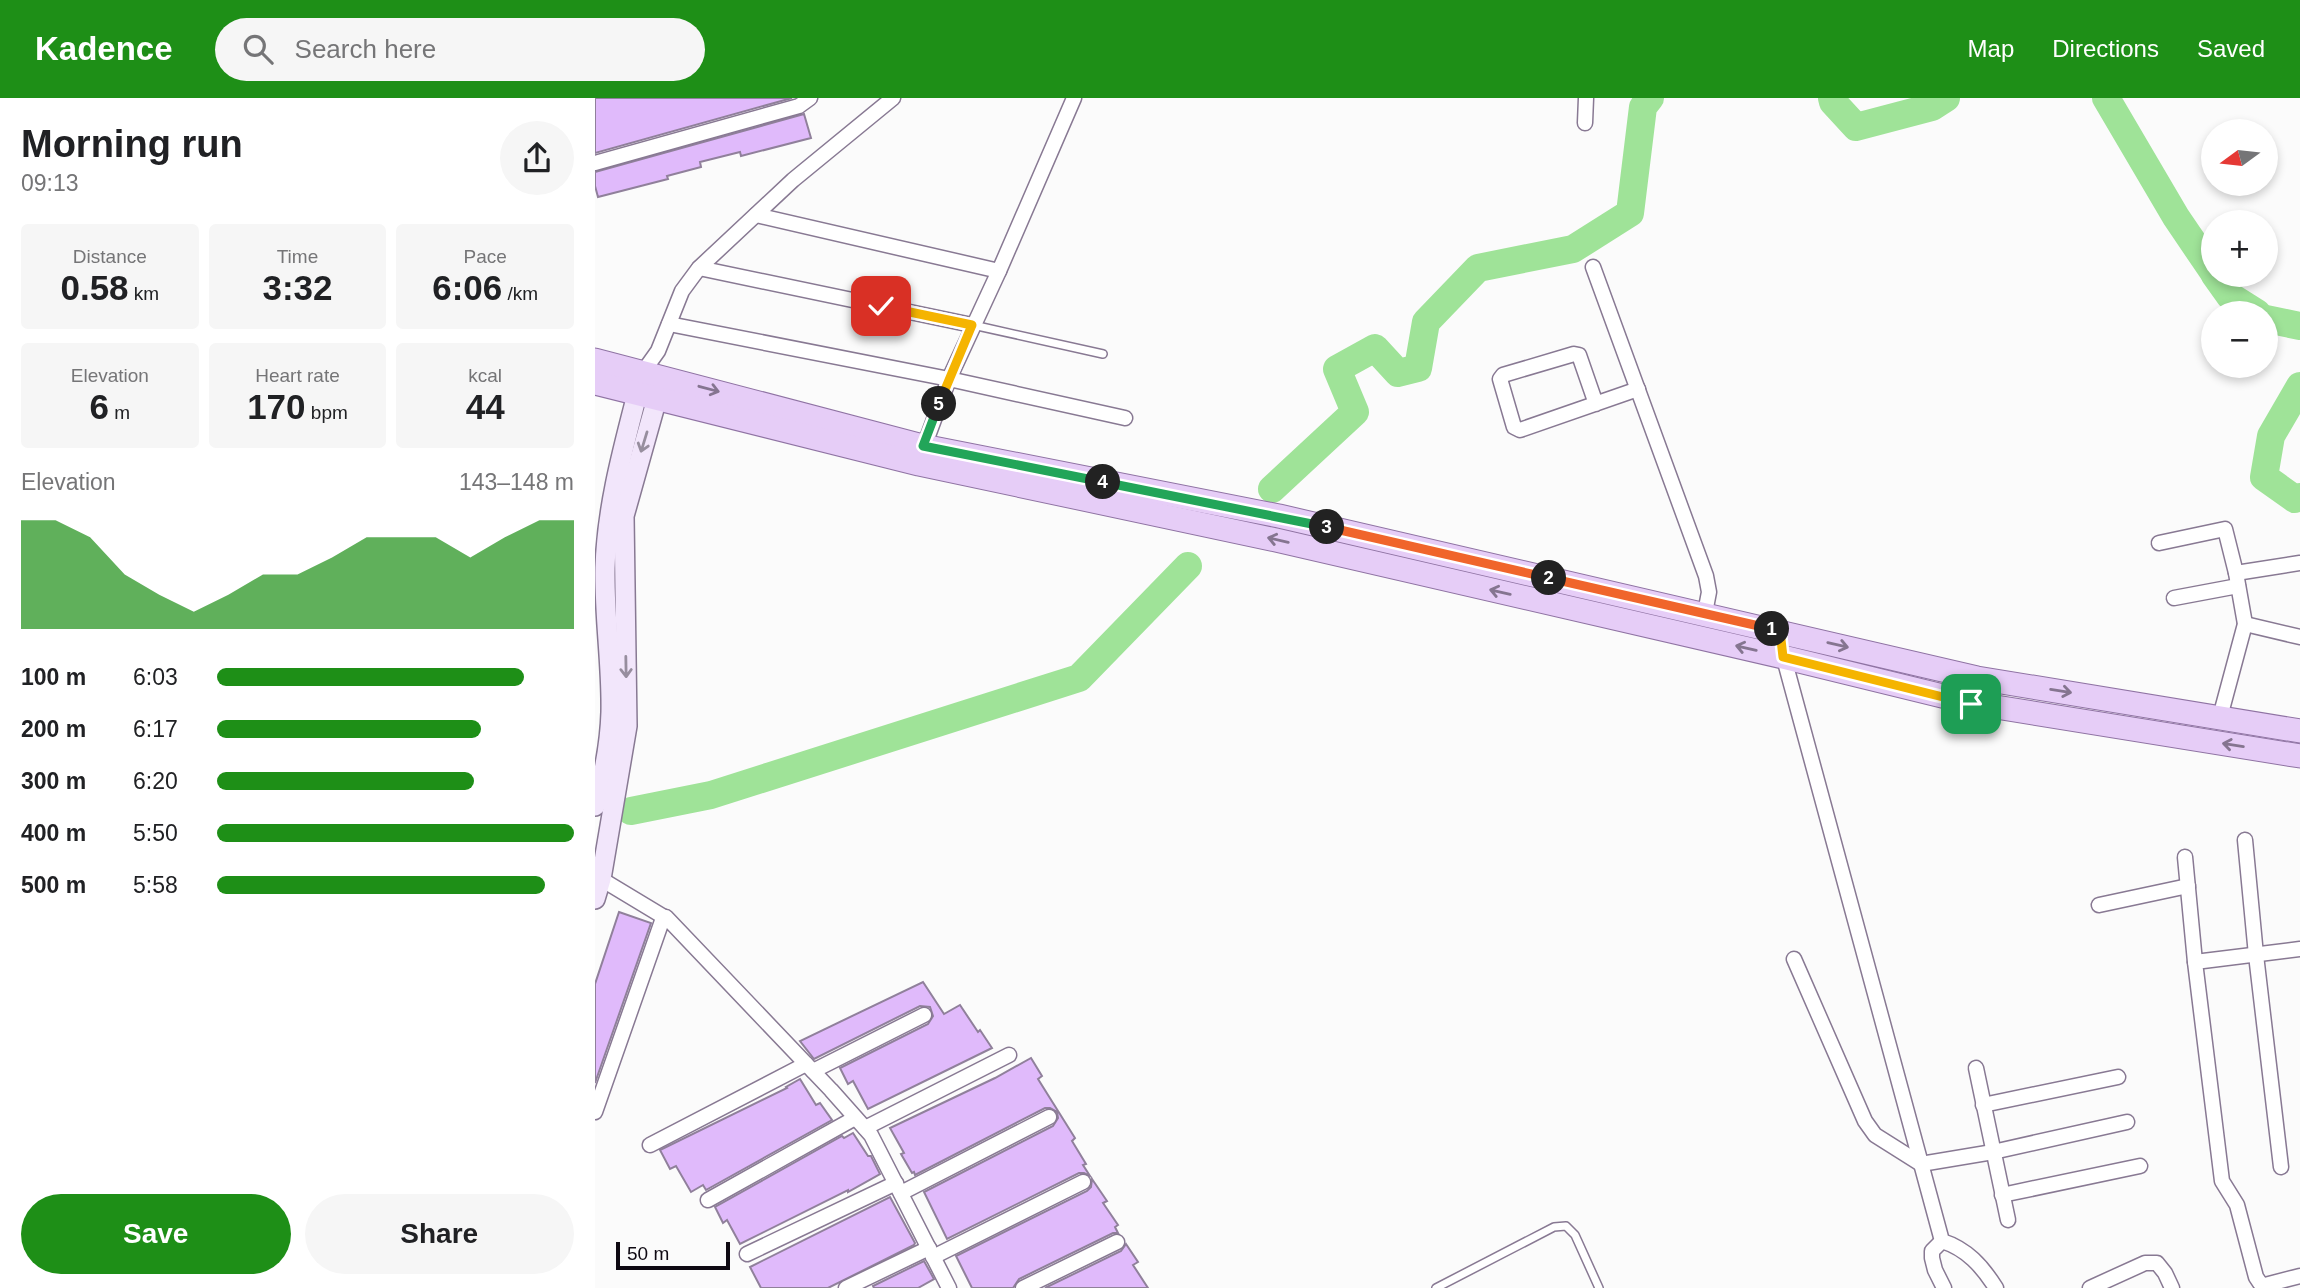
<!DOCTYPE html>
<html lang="en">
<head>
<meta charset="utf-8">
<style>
  body { margin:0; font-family:Helvetica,sans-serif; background:#f6f6f6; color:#202124; height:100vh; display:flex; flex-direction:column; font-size:26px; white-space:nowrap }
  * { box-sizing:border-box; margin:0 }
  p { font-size:23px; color:#757577 }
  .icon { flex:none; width:38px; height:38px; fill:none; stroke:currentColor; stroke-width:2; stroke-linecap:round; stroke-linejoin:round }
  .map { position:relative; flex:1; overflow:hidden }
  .drawer { display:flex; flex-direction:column; background:#fff; width:595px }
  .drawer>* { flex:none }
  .needle { width:46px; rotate:255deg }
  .controls { position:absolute; left:1606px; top:21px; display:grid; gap:14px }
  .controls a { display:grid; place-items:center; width:77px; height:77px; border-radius:50%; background:#fff; box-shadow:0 4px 10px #0003; font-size:35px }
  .scale { position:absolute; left:21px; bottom:18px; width:114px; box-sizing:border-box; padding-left:7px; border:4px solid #0e0912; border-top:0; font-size:19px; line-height:24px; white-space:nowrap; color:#0e0912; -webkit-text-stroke:5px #fbfbfb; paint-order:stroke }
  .pin { position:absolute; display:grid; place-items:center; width:60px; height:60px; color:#fff; margin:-30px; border-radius:14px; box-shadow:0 4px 10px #0006 }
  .km { position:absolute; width:35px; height:35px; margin:-18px; border-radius:50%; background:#222; color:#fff; font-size:19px; line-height:35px; text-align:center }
  .round { display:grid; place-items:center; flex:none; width:74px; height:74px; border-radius:37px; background:#f6f6f6 }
  .headline { display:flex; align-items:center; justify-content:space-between; height:119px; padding:0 21px }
  h1 { font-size:38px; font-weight:800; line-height:52px }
  .metrics { display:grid; grid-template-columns:repeat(3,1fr); gap:10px; height:119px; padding:7px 21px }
  .metrics div { display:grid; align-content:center; border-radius:7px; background:#f6f6f6; text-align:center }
  .metrics b { font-size:35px; font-weight:800 }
  .metrics small { font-size:19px; font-weight:400 }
  .metrics p { font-size:19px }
  .chart { height:196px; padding:14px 21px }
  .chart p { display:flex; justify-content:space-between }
  .chart svg { width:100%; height:126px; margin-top:7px; fill:#1e8f17; opacity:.7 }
  .cta { display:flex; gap:14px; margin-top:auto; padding:14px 21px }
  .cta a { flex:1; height:80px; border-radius:42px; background:#1e8f17; color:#fff; font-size:28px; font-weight:800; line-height:80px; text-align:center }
  .cta a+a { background:#f6f6f6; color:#202124 }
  ul { padding:0 21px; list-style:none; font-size:23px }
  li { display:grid; grid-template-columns:112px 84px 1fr; align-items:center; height:52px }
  li i { height:18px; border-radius:9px; background:#1e8f17 }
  header { display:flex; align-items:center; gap:42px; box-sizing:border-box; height:98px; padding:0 35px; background:#1e8f17; color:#fff }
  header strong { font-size:33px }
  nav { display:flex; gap:38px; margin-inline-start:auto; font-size:24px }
  .search { width:490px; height:63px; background:#f6f6f6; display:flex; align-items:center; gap:18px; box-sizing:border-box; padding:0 24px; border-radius:38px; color:#757577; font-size:26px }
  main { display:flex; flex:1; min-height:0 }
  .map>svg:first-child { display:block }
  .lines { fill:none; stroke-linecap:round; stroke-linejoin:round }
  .river { stroke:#9fe398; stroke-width:28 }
  .building { fill:#e0bafb; stroke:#90809b; stroke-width:2 }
  .lane-casing { stroke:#887993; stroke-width:10 }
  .street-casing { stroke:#887993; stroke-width:17 }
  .secondary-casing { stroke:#887993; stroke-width:22 }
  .primary-casing { stroke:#8f73a3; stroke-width:25 }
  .lane { stroke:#fff; stroke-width:7 }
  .street { stroke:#fff; stroke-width:14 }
  .secondary { stroke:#f2e6fb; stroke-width:19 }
  .primary { stroke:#e6cdf7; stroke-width:23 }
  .oneway { stroke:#857590 }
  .oneway2 { stroke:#978e9e }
  .split-1-casing { stroke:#fff; stroke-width:14 }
  .split-2-casing { stroke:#fff; stroke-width:14 }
  .split-3-casing { stroke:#fff; stroke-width:14 }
  .split-4-casing { stroke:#fff; stroke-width:14 }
  .split-5-casing { stroke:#fff; stroke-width:14 }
  .split-6-casing { stroke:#fff; stroke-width:14 }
  .split-1 { stroke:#f5b400; stroke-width:9 }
  .split-2 { stroke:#f0652b; stroke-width:9 }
  .split-3 { stroke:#f0652b; stroke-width:9 }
  .split-4 { stroke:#22a559; stroke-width:9 }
  .split-5 { stroke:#22a559; stroke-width:9 }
  .split-6 { stroke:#f5b400; stroke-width:9 }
</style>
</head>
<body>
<header>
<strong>Kadence</strong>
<div class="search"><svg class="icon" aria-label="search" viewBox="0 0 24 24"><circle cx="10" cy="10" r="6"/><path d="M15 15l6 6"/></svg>Search here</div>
<nav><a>Map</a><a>Directions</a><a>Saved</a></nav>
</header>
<main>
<section class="drawer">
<div class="headline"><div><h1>Morning run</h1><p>09:13</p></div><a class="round"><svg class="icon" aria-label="share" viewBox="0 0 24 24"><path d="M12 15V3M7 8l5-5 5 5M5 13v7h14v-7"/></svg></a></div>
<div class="metrics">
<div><p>Distance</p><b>0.58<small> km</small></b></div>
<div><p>Time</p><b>3:32</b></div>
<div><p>Pace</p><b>6:06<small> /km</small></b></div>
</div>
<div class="metrics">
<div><p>Elevation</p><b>6<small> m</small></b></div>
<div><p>Heart rate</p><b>170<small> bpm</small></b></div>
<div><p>kcal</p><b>44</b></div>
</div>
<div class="chart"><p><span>Elevation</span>143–148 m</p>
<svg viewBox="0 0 160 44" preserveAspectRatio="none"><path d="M0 44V6L10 6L20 12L30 25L40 32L50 38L60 32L70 25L80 25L90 19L100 12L110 12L120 12L130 19L140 12L150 6L160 6V44z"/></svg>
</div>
<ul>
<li><b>100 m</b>6:03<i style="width:86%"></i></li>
<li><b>200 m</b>6:17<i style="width:74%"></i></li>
<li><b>300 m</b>6:20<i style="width:72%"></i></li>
<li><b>400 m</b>5:50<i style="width:100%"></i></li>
<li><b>500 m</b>5:58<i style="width:92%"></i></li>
</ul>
<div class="cta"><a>Save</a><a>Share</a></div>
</section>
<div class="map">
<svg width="1705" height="1190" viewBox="0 0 1705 1190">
  <rect width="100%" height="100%" fill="#fbfbfb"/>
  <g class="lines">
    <g class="river">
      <polyline points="1237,0 1238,4 1261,29 1337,9 1351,0"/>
      <polyline points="1511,0 1581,119 1619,175"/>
      <polyline points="1620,177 1635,198 1662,215"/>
      <polyline points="1671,221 1705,228"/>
      <polyline points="1705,288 1676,338 1669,379 1700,401 1705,399"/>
      <polyline points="677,391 760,314 742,271 780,250 803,275 823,270 831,224 883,170 978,151 1035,115 1048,9 1055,0"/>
      <polyline points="36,713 116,697 484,580 593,468"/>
    </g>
  </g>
  <g class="building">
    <polygon points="0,0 197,0 0,55"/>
    <polygon points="209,16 216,40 146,58 145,54 105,64 106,69 72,78 73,81 3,99 0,88 0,74"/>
    <polygon points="24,814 56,825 0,985 0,886"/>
    <polygon points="328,884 349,916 365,907 383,934 385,932 397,950 273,1011 258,983 253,986 245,970 333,926 338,918 335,909 325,908 219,961 205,943"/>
    <polygon points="436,960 447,978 443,981 480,1040 477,1043 491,1066 488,1067 495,1078 489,1075 484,1075 352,1141 329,1094 458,1028 463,1020 462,1014 455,1010 450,1010 320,1077 319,1074 317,1075 306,1056 309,1055 295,1030 400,980"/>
    <polygon points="205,981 221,1007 225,1005 237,1022 111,1092 108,1087 96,1094 81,1068 75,1071 65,1052 192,990 191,989"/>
    <polygon points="258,1035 273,1058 276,1058 285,1076 253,1094 253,1092 145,1146 132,1122 128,1125 120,1109 247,1038 249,1040"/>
    <polygon points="497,1081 512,1103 508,1105 523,1127 520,1129 523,1135 518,1135 424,1181 418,1190 377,1190 361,1158 492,1093 496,1089"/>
    <polygon points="295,1099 320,1145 319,1147 233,1190 166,1190 155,1169"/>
    <polygon points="531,1146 543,1164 538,1167 553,1190 450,1190 526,1153"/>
    <polygon points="329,1163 339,1181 323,1190 279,1190 278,1188"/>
  </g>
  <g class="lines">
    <g class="lane-casing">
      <g id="lane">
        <polyline points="378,227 508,256"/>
        <polyline points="841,1190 959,1129 971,1128 980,1137 1004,1190"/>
      </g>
    </g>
    <g class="street-casing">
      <g id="street">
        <polyline points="990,25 991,0"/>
        <polyline points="0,65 204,8 215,0"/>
        <polyline points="161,117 404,173"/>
        <polyline points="998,169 1111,478 1114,494 1110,515"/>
        <polyline points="104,170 377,227"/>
        <polyline points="74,226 354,281 530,320"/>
        <polyline points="48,274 63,253 87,193 104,170 198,82 298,0"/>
        <polyline points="1001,306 984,257 979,256 908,277 905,281 919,329 925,332 1043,291"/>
        <polyline points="327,354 354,281 404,173 479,0"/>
        <polyline points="1564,445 1630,431 1641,475 1650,526 1625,619"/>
        <polyline points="1641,475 1705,465"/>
        <polyline points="1579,500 1643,488"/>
        <polyline points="1650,526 1705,539"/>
        <path d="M 1187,553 L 1347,1143 C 1372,1151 1387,1168 1401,1190"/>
        <polyline points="1650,742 1661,857 1686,1069"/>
        <polyline points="1590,759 1600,864"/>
        <polyline points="6,781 69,819"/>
        <polyline points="1504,807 1593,788"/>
        <polyline points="1705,851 1600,864 1627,1083 1642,1107 1661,1179 1665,1185 1670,1187 1705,1178"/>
        <polyline points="1199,861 1270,1023 1280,1037 1326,1066 1398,1054 1532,1024"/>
        <polyline points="1381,970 1413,1122"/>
        <polyline points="218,973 329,917"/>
        <polyline points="1388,1007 1523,979"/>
        <polyline points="0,1014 68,820 71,819 236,992 276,1037 354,1190"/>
        <polyline points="270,1030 414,957"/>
        <polyline points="55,1047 211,966"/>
        <polyline points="306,1095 454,1019"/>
        <polyline points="1407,1097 1545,1068"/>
        <polyline points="113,1102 260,1020"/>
        <polyline points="1347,1143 1337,1153 1337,1160 1340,1172 1349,1190"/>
        <polyline points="152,1156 301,1085"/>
        <polyline points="338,1159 488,1084"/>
        <polyline points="251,1190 334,1150"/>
        <polyline points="428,1190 522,1144"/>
        <polyline points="1495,1190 1550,1165 1562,1165 1570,1175 1577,1190"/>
      </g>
    </g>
    <g class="secondary-casing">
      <g id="secondary">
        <path d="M 0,708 C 9,677 15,646 16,614 C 17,566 9,518 10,470 C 12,405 30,344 46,281"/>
        <polyline points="0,801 6,781 32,628 29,418 66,286"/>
      </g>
    </g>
    <g class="primary-casing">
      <g id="primary">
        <polyline points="0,262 328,348 684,418 1382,580 1705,633"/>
        <polyline points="0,285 324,366 681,442 1188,559 1376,605 1705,658"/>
      </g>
    </g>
    <use href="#lane" class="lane"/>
    <use href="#street" class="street"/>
    <use href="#secondary" class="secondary"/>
    <use href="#primary" class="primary"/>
  </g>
  <defs><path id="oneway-shaft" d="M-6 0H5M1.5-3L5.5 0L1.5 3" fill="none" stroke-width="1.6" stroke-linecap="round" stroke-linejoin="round" transform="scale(1.75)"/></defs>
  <g class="oneway">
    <use href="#oneway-shaft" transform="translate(114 291) rotate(15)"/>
    <use href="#oneway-shaft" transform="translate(683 442) rotate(-167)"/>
    <use href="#oneway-shaft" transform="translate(905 494) rotate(-167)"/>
    <use href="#oneway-shaft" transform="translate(1243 547) rotate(13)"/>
    <use href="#oneway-shaft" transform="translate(1151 550) rotate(-167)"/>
    <use href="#oneway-shaft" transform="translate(1466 593) rotate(9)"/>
    <use href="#oneway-shaft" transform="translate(1638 647) rotate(-171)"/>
  </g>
  <g class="oneway2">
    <use href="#oneway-shaft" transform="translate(49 344) rotate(107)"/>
    <use href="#oneway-shaft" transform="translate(31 569) rotate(89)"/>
  </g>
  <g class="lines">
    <g class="split-1-casing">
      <polyline id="split-1" points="1177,531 1185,533 1188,559 1376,606"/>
    </g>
    <g class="split-2-casing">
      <polyline id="split-2" points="954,480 1177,531"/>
    </g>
    <g class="split-3-casing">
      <polyline id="split-3" points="732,429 954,480"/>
    </g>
    <g class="split-4-casing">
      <polyline id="split-4" points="508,384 732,429"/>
    </g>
    <g class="split-5-casing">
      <polyline id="split-5" points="344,306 328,348 508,384"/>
    </g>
    <g class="split-6-casing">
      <polyline id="split-6" points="286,208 377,227 344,306"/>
    </g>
    <use href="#split-1" class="split-1"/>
    <use href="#split-2" class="split-2"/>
    <use href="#split-3" class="split-3"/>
    <use href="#split-4" class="split-4"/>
    <use href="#split-5" class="split-5"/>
    <use href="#split-6" class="split-6"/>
  </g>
</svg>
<div class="controls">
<a><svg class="needle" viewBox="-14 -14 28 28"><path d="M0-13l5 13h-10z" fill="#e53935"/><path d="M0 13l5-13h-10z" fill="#757577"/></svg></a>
<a>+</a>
<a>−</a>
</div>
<div class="scale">50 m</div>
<div class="pin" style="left:1376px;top:606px;background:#1e9e55"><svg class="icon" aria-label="arrive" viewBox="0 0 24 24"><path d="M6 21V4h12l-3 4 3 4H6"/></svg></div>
<div class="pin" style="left:286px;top:208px;background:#d93025"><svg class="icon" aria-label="check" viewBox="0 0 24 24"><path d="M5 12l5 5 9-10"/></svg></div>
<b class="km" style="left:1177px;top:531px">1</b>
<b class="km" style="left:954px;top:480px">2</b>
<b class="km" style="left:732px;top:429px">3</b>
<b class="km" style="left:508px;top:384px">4</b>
<b class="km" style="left:344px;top:306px">5</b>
</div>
</main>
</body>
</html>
